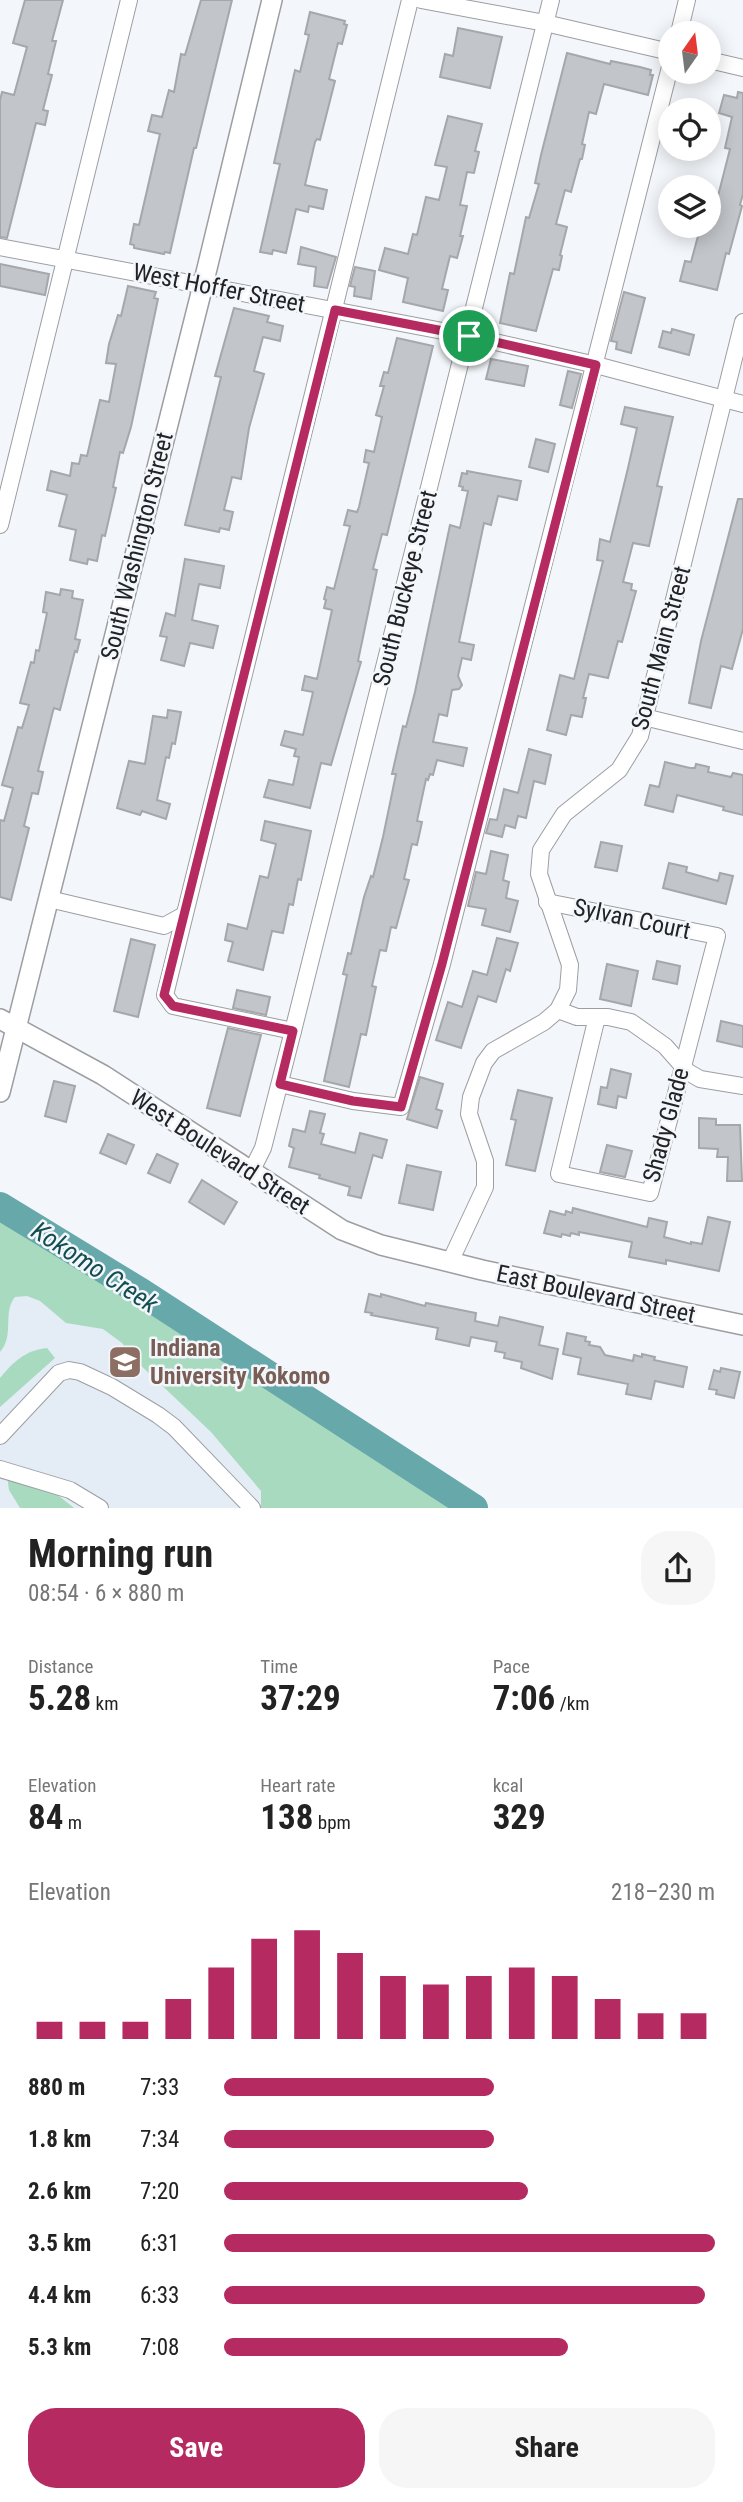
<!DOCTYPE html>
<html lang="en">
<head>
<meta charset="utf-8">
<style>
  body { margin:0; font-family:"Roboto Condensed",sans-serif; background:#f6f6f6; color:#222; height:100vh; display:flex; flex-direction:column; font-size:26px; white-space:nowrap }
  * { box-sizing:border-box; margin:0 }
  p { font-size:23px; color:#767676 }
  .icon { flex:none; width:38px; height:38px; fill:none; stroke:currentColor; stroke-width:2; stroke-linecap:round; stroke-linejoin:round }
  .map { position:relative; height:1508px; overflow:hidden }
  .details { display:flex; flex-direction:column; background:#fff; flex:1 }
  .details>* { flex:none }
  .needle { width:46px; rotate:14deg }
  .fabs { position:absolute; left:658px; top:21px; display:grid; gap:14px }
  .fabs a { display:grid; place-items:center; width:63px; height:63px; border-radius:50%; background:#fff; box-shadow:0 4px 18px #0003; font-size:35px }
  .pin { position:absolute; display:grid; place-items:center; width:60px; height:60px; color:#fff; margin:-30px; border:4px solid #fff; border-radius:50%; box-shadow:0 2px 7px #0007 }
  .round { display:grid; place-items:center; flex:none; width:74px; height:74px; border-radius:28px; background:#f6f6f6 }
  .head { display:flex; align-items:center; justify-content:space-between; height:119px; padding:0 28px }
  h1 { font-size:38px; font-weight:700; line-height:52px }
  .figures { display:grid; grid-template-columns:repeat(3,1fr); gap:10px; height:119px; padding:7px 28px }
  .figures div { display:grid; align-content:center }
  .figures b { font-size:35px; font-weight:700 }
  .figures small { font-size:19px; font-weight:400 }
  .figures p { font-size:19px }
  .chart { height:196px; padding:14px 28px }
  .chart p { display:flex; justify-content:space-between }
  .chart svg { width:100%; height:126px; margin-top:7px; stroke:#b62a62; stroke-width:6 }
  .action { display:flex; gap:14px; margin-top:auto; padding:14px 28px }
  .action a { flex:1; height:80px; border-radius:28px; background:#b62a62; color:#fff; font-size:28px; font-weight:700; line-height:80px; text-align:center }
  .action a+a { background:#f6f6f6; color:#222 }
  ul { padding:0 28px; list-style:none; font-size:23px }
  li { display:grid; grid-template-columns:112px 84px 1fr; align-items:center; height:52px }
  li i { height:18px; border-radius:9px; background:#b62a62 }
  .map>svg:first-child { display:block }
  .built { fill:#e4ecf6 }
  .green { fill:#a8dabf }
  .lines { fill:none; stroke-linecap:round; stroke-linejoin:round }
  .river { stroke:#67a8ab; stroke-width:28 }
  .building { fill:#c2c5c9; stroke:#a5a7ab; stroke-width:2 }
  .minor-casing { stroke:#9c9ea2; stroke-width:18 }
  .major-casing { stroke:#9c9ea2; stroke-width:22 }
  .minor { stroke:#fff; stroke-width:16 }
  .major { stroke:#fff; stroke-width:19 }
  .route-casing { stroke:#fff; stroke-width:14 }
  .route { stroke:#b62a62; stroke-width:9 }
  .labels { text-anchor:middle; stroke-width:5; stroke-linejoin:round; paint-order:stroke }
  .street-label { font-size:24px; fill:#222325; stroke:#f3f6fa }
  .education-label { font-size:24px; font-weight:bold; fill:#785e54; stroke:#f3f6fa; text-anchor:start }
  .water-label { font-size:26px; font-style:italic; fill:#124d50; stroke:#f3f6fa }
</style>
</head>
<body>
<div class="map">
<svg width="743" height="1508" viewBox="0 0 743 1508">
  <rect width="100%" height="100%" fill="#f3f6fa"/>
  <polygon class="built" points="0,1206 141,1292 474,1508 0,1508"/>
  <g class="green">
    <path d="M 0,1206 L 141,1292 L 474,1508 L 261,1508 L 261,1491 L 211,1432 L 133,1358 L 122,1343 L 103,1329 L 66,1323 L 40,1301 L 27,1296 L 15,1297 C 2,1313 15,1335 0,1352 Z"/>
    <path d="M 47,1348 L 55,1358 L 0,1407 L 0,1378 C 13,1362 26,1350 47,1348 Z"/>
    <polygon points="7,1476 49,1488 74,1508 20,1508 9,1490"/>
  </g>
  <g class="lines">
    <polyline class="river" points="0,1206 141,1292 474,1508"/>
  </g>
  <g class="building">
    <polygon points="25,0 63,0 52,41 56,41 48,74 52,75 43,110 48,111 45,125 36,123 7,238 0,237 0,100 2,92 14,95 27,47 13,43"/>
    <polygon points="201,0 232,0 196,148 194,148 170,253 165,252 164,254 134,248 134,245 130,244 134,224 139,225 160,134 148,131 152,115 162,117 169,90 174,92 181,54 185,55"/>
    <polygon points="310,12 345,21 344,24 347,25 342,44 338,43 329,79 335,81 320,140 317,139 315,142 305,185 327,190 323,209 309,206 308,212 296,209 286,253 273,250 272,254 260,252 280,164 274,163 295,70 300,72 309,35 305,34"/>
    <polygon points="458,28 502,37 490,88 440,77 445,54 453,56"/>
    <polygon points="567,53 610,64 611,61 640,67 651,70 650,75 653,75 648,95 604,84 596,114 589,112 582,144 585,145 582,159 580,159 571,192 565,190 556,224 567,227 560,255 562,256 559,270 553,269 536,331 500,323 510,273 514,274 526,217 529,218 539,184 535,183 541,155"/>
    <polygon points="738,92 743,93 743,194 740,205 742,206 729,254 726,253 717,290 680,281 685,261 691,262 698,236 673,230 673,226 709,226 709,198 717,200 730,149 725,148 732,117 719,113 724,95 737,98"/>
    <polygon points="448,116 482,124 475,151 479,152 474,173 467,172 460,205 467,206 460,236 463,236 457,258 450,256 442,289 448,290 443,311 403,302 408,278 379,270 385,248 408,254 413,234 417,235 426,197 439,200 447,167 435,165"/>
    <polygon points="301,247 336,257 327,288 314,286 316,267 298,264"/>
    <polygon points="0,264 49,274 45,295 0,286"/>
    <polygon points="355,267 375,271 371,299 354,296 355,287 350,286"/>
    <polygon points="128,286 156,292 154,298 158,299 131,427 123,453 120,452 113,487 116,488 105,536 102,535 97,561 88,559 87,564 70,560 76,530 59,526 67,495 47,490 51,471 70,476 72,463 79,464 81,455 87,456 100,400 109,402 116,364 106,363 109,344 118,315 121,316"/>
    <polygon points="624,292 645,298 631,353 616,349 617,342 611,341"/>
    <polygon points="234,308 269,316 267,322 283,326 280,341 263,337 254,371 264,374 249,428 241,479 232,477 224,510 233,512 229,530 220,528 219,532 185,525 221,377 215,376"/>
    <polygon points="672,329 694,335 689,355 659,347 663,331 671,333"/>
    <polygon points="397,338 433,346 387,535 382,534 373,569 377,570 358,661 361,662 331,765 321,763 310,808 264,797 269,780 293,785 299,757 294,756 296,749 281,745 285,731 303,735 313,692 302,690 305,676 317,679 332,610 324,608 326,600 324,599 327,587 334,589 350,526 344,525 348,510 357,512 359,507 369,463 364,462 366,450 374,452 382,417 376,415 384,386 380,386 384,372 388,373"/>
    <polygon points="491,359 528,366 524,386 486,379"/>
    <polygon points="568,371 581,374 572,408 560,405"/>
    <polygon points="625,407 673,417 657,486 662,487 649,546 633,543 623,582 632,584 631,590 636,591 622,642 618,641 608,678 589,674 583,698 586,698 582,717 571,715 566,735 547,730 560,675 574,679 603,561 597,560 600,539 610,542 628,468 637,428 621,424"/>
    <polygon points="536,439 555,444 548,472 529,467"/>
    <polygon points="467,471 521,481 517,500 498,496 491,525 484,523 459,642 474,645 471,660 462,658 458,676 462,685 459,689 452,690 447,716 439,714 433,742 467,748 463,766 437,760 433,775 430,774 428,780 426,779 417,821 422,822 417,845 412,844 404,879 409,880 396,928 391,927 386,951 380,950 372,986 376,987 366,1035 361,1034 349,1087 324,1081 347,975 343,974 348,953 351,954 364,897 371,876 373,877 383,837 396,774 392,774 403,726 406,727 415,692 450,525 460,528 468,491 462,490 463,487 459,486 462,473 467,474"/>
    <polygon points="738,499 743,499 743,629 732,669 721,666 711,708 689,703 701,641"/>
    <polygon points="185,559 224,566 220,588 199,584 192,620 218,626 213,648 190,643 184,666 161,660 167,637 160,636 166,613 175,616"/>
    <polygon points="61,589 73,591 72,598 83,600 75,639 80,640 77,652 75,651 60,710 54,708 53,711 38,771 43,772 38,794 32,793 24,826 29,828 11,900 0,897 0,820 4,821 13,788 2,785 18,727 22,728 29,705 20,703 31,662 34,663 36,650 39,651 47,613 43,612 46,592 60,595"/>
    <polygon points="168,710 181,712 175,744 172,743 169,758 166,757 157,800 170,804 166,819 142,811 140,815 117,808 129,761 145,764 153,716 167,718"/>
    <polygon points="529,749 551,755 545,784 534,781 526,818 518,816 515,828 505,825 502,837 486,833 490,819 497,820 504,789 518,793"/>
    <polygon points="665,762 690,768 695,768 696,764 709,767 708,772 731,777 733,773 743,775 743,815 723,810 724,807 677,795 673,812 645,805 650,785 659,787"/>
    <polygon points="265,821 311,831 301,880 298,879 293,905 289,904 283,933 272,931 263,970 228,961 233,942 225,940 228,924 247,929 260,876 268,878 276,844 261,840"/>
    <polygon points="601,842 622,846 617,871 595,867"/>
    <polygon points="491,851 508,855 503,880 509,882 506,898 518,901 510,932 482,925 486,909 468,906 476,872 486,874"/>
    <polygon points="669,863 687,867 686,872 718,881 720,873 733,876 726,904 663,888"/>
    <polygon points="497,938 518,943 510,971 506,969 496,1002 478,996 461,1048 436,1040 448,1002 462,1007 473,971 487,975"/>
    <polygon points="131,939 155,945 138,1017 114,1011"/>
    <polygon points="657,961 680,966 677,984 653,979"/>
    <polygon points="607,964 638,971 631,1006 600,999"/>
    <polygon points="237,990 270,997 266,1015 233,1008"/>
    <polygon points="721,1021 743,1026 743,1047 717,1041"/>
    <polygon points="228,1028 261,1035 240,1116 207,1108"/>
    <polygon points="611,1069 631,1074 626,1098 618,1096 616,1108 598,1104 601,1087 607,1088"/>
    <polygon points="420,1077 443,1084 436,1109 442,1111 437,1128 407,1119"/>
    <polygon points="54,1081 75,1086 66,1122 45,1116"/>
    <polygon points="518,1090 552,1098 535,1171 506,1165 516,1120 511,1119"/>
    <polygon points="310,1111 325,1114 320,1133 324,1134 321,1144 355,1153 360,1133 387,1140 382,1158 373,1155 361,1198 348,1195 350,1187 319,1178 320,1175 289,1167 294,1148 289,1146 293,1129 305,1132"/>
    <polygon points="699,1118 716,1119 716,1125 740,1125 742,1181 727,1181 728,1157 717,1157 718,1149 699,1148"/>
    <polygon points="108,1134 134,1145 126,1164 100,1153"/>
    <polygon points="607,1145 632,1151 625,1177 600,1172"/>
    <polygon points="157,1154 178,1164 170,1183 148,1173"/>
    <polygon points="407,1165 441,1172 433,1210 399,1203"/>
    <polygon points="202,1180 237,1202 224,1224 189,1202"/>
    <polygon points="573,1208 647,1227 649,1218 667,1222 664,1237 691,1244 691,1242 702,1244 708,1217 730,1222 719,1271 666,1260 666,1264 629,1257 632,1242 579,1232 579,1235 571,1233 570,1236 562,1234 561,1237 544,1233 550,1211 565,1215 566,1211 572,1213"/>
    <polygon points="369,1294 381,1297 381,1294 425,1306 426,1303 476,1313 475,1321 498,1326 500,1317 543,1327 539,1345 558,1349 552,1379 521,1368 522,1362 504,1358 505,1353 495,1351 497,1342 471,1337 469,1346 436,1339 438,1328 371,1315 372,1313 365,1312"/>
    <polygon points="567,1333 586,1337 585,1341 590,1342 589,1345 600,1347 605,1355 633,1361 634,1355 642,1357 642,1354 655,1357 654,1360 687,1367 683,1387 655,1381 651,1399 626,1394 628,1384 578,1374 581,1358 563,1354"/>
    <polygon points="721,1368 740,1372 734,1398 716,1394 717,1390 709,1389 714,1370 720,1372"/>
  </g>
  <g class="lines">
    <g class="minor-casing">
      <g id="minor">
        <polyline points="421,0 545,23 670,52"/>
        <polyline points="679,33 687,0"/>
        <polyline points="709,60 743,68"/>
        <polyline points="0,247 469,336 596,365 743,404"/>
        <polyline points="0,525 129,0"/>
        <polyline points="644,717 743,741"/>
        <polyline points="49,899 164,926 182,916"/>
        <polyline points="547,902 717,936 650,1193 559,1174 597,1017"/>
        <polyline points="558,1010 577,1017 608,1017 631,1022 665,1046 688,1072 700,1079 743,1086"/>
        <polyline points="293,1031 173,1006 165,995 410,0"/>
        <polyline points="280,1084 353,1101 401,1107 442,964 670,67"/>
        <polyline points="251,1172 263,1148 293,1031 551,0"/>
        <polyline points="450,1262 485,1187 485,1161 469,1114 471,1097 484,1063 493,1051 544,1022 558,1010 568,990 570,965 539,874 541,850 564,814 619,770 640,736 743,322"/>
        <polyline points="0,1436 59,1373 69,1370 80,1372 112,1387 158,1415 174,1427 252,1508"/>
        <polyline points="0,1469 70,1490 100,1508"/>
      </g>
    </g>
    <g class="major-casing">
      <g id="major">
        <polyline points="0,1019 103,1075 342,1230 381,1245 482,1270 743,1325"/>
        <polyline points="0,1092 203,285 272,0"/>
      </g>
    </g>
    <use href="#minor" class="minor"/>
    <use href="#major" class="major"/>
  </g>
  <g class="lines">
    <g class="route-casing">
      <polygon id="route" points="335,310 469,336 596,365 442,964 401,1107 353,1101 280,1084 293,1031 173,1006 164,995"/>
    </g>
    <use href="#route" class="route"/>
  </g>
  <defs>
    <g id="university-square" transform="scale(1.75)"><rect x="-9" y="-9" width="18" height="18" rx="4" fill="#8d6e63" stroke="#f3f6fa"/><path d="M0-5L7-2L0 1L-7-2ZM-4 1L0 2.5L4 1V4Q0 6-4 4Z" fill="#fff"/></g>
  </defs>
  <g fill-rule="evenodd">
    <use href="#university-square" x="125" y="1362"/>
  </g>
  <g class="labels">
    <g class="street-label">
      <text transform="translate(219 288) rotate(11)" y="8">West Hoffer Street</text>
      <text transform="translate(137 546) rotate(-76)" y="8">South Washington Street</text>
      <text transform="translate(405 588) rotate(-76)" y="8">South Buckeye Street</text>
      <text transform="translate(661 648) rotate(-75)" y="8">South Main Street</text>
      <text transform="translate(632 919) rotate(12)" y="8">Sylvan Court</text>
      <text transform="translate(666 1125) rotate(-75)" y="8">Shady Glade</text>
      <text transform="translate(220 1152) rotate(33)" y="8">West Boulevard Street</text>
      <text transform="translate(596 1294) rotate(12)" y="8">East Boulevard Street</text>
    </g>
    <g class="education-label">
      <text x="150" y="1356">Indiana<tspan x="150" dy="28">University Kokomo</tspan></text>
    </g>
    <g class="water-label">
      <text transform="translate(95 1267) rotate(33)" y="9">Kokomo Creek</text>
    </g>
  </g>
</svg>
<div class="fabs">
<a><svg class="needle" viewBox="-14 -14 28 28"><path d="M0-13l5 13h-10z" fill="#e53935"/><path d="M0 13l5-13h-10z" fill="#767676"/></svg></a>
<a><svg class="icon" aria-label="locate" viewBox="0 0 24 24"><circle cx="12" cy="12" r="6"/><path d="M12 2v4M12 18v4M2 12h4M18 12h4"/></svg></a>
<a><svg class="icon" aria-label="layers" viewBox="0 0 24 24"><path d="M12 4l9 5-9 5-9-5zM3 14l9 5 9-5"/></svg></a>
</div>
<div class="pin" style="left:469px;top:336px;background:#1e9e55"><svg class="icon" aria-label="arrive" viewBox="0 0 24 24"><path d="M6 21V4h12l-3 4 3 4H6"/></svg></div>
</div>
<section class="details">
<div class="head"><div><h1>Morning run</h1><p>08:54 · 6 × 880 m</p></div><a class="round"><svg class="icon" aria-label="share" viewBox="0 0 24 24"><path d="M12 15V3M7 8l5-5 5 5M5 13v7h14v-7"/></svg></a></div>
<div class="figures">
<div><p>Distance</p><b>5.28<small> km</small></b></div>
<div><p>Time</p><b>37:29</b></div>
<div><p>Pace</p><b>7:06<small> /km</small></b></div>
</div>
<div class="figures">
<div><p>Elevation</p><b>84<small> m</small></b></div>
<div><p>Heart rate</p><b>138<small> bpm</small></b></div>
<div><p>kcal</p><b>329</b></div>
</div>
<div class="chart"><p><span>Elevation</span>218–230 m</p>
<svg viewBox="0 0 160 44" preserveAspectRatio="none"><path d="M5 44V38M15 44V38M25 44V38M35 44V30M45 44V19M55 44V9M65 44V6M75 44V14M85 44V22M95 44V25M105 44V22M115 44V19M125 44V22M135 44V30M145 44V35M155 44V35"/></svg>
</div>
<ul>
<li><b>880 m</b>7:33<i style="width:55%"></i></li>
<li><b>1.8 km</b>7:34<i style="width:55%"></i></li>
<li><b>2.6 km</b>7:20<i style="width:62%"></i></li>
<li><b>3.5 km</b>6:31<i style="width:100%"></i></li>
<li><b>4.4 km</b>6:33<i style="width:98%"></i></li>
<li><b>5.3 km</b>7:08<i style="width:70%"></i></li>
</ul>
<div class="action"><a>Save</a><a>Share</a></div>
</section>
</body>
</html>
